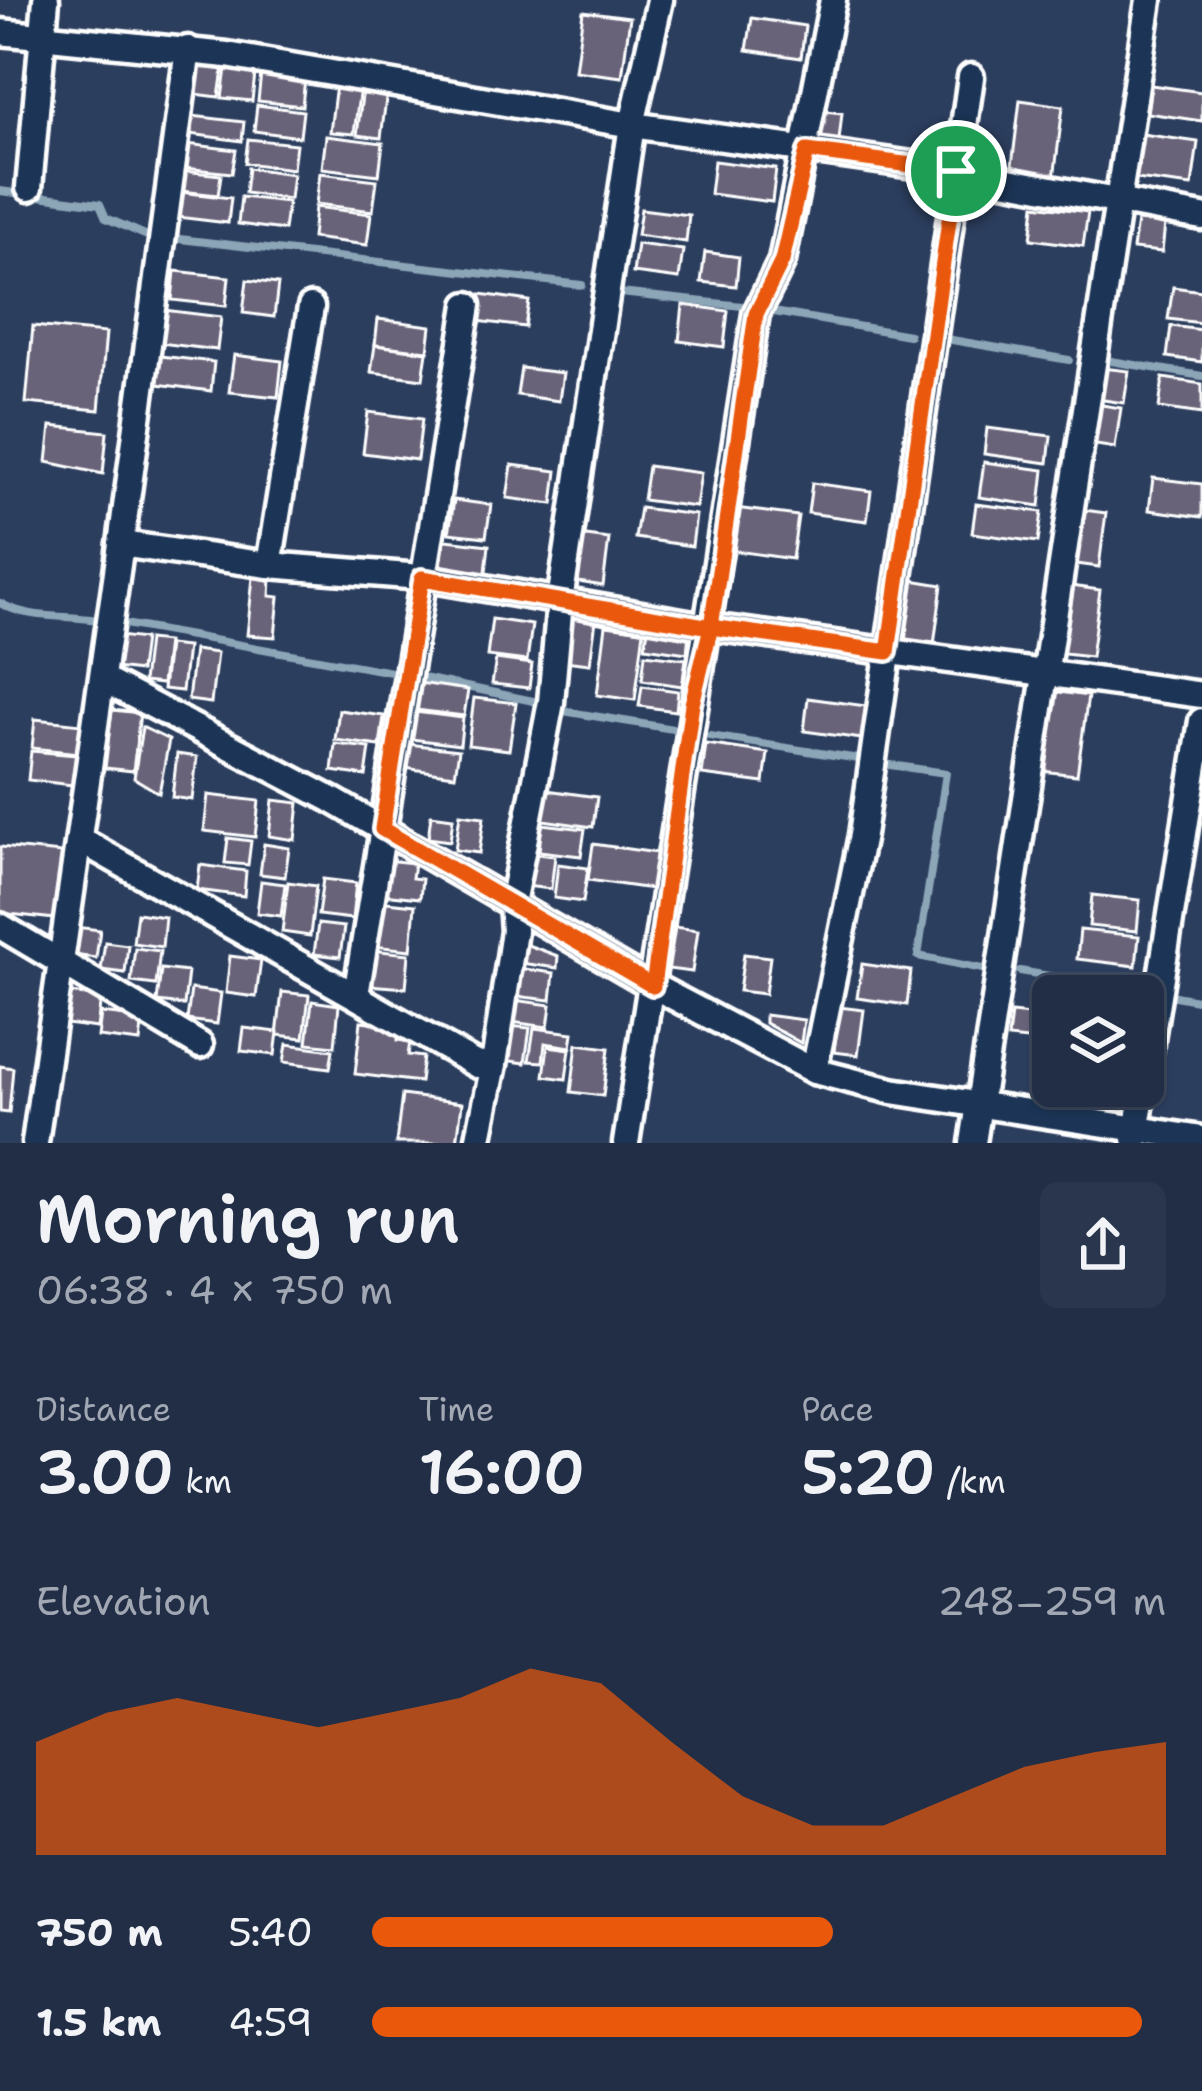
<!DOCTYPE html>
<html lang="en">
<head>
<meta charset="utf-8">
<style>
  body { margin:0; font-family:"Shantell Sans",sans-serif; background:#29364d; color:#f1f3f6; height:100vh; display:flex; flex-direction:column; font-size:45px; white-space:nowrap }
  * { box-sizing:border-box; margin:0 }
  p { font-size:39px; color:#a2a8b3 }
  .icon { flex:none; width:66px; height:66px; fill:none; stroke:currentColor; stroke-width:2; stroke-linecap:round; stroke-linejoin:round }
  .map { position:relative; height:1143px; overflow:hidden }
  .details { display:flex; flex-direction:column; background:#212e46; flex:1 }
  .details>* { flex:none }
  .tools { position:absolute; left:1032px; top:975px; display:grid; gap:24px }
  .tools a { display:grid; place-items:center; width:132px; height:132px; border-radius:18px; background:#212e46; box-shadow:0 3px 9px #0004,0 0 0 3px #3e4a5f; font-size:60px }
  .pin { position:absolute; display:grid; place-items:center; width:102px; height:102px; color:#fff; margin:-51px; border:6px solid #fff; border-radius:50%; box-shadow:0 3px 12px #0007 }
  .round { display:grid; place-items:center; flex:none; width:126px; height:126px; border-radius:18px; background:#29364d }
  .head { display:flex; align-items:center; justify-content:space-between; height:204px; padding:0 36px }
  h1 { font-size:66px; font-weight:600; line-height:90px }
  .stats { display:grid; grid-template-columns:repeat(3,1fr); gap:18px; height:204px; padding:12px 36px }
  .stats div { display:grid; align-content:center }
  .stats b { font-size:60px; font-weight:600 }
  .stats small { font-size:33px; font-weight:400 }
  .stats p { font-size:33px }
  .chart { height:336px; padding:24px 36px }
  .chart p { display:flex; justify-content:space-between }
  .chart svg { width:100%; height:216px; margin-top:12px; fill:#ea580c; opacity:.7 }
  ul { padding:0 36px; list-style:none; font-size:39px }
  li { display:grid; grid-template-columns:192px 144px 1fr; align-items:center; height:90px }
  li i { height:30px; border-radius:15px; background:#ea580c }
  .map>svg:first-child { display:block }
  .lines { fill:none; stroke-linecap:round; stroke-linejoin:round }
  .stream { stroke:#8ca6b8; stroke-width:8 }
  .building { fill:#696379; stroke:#fff; stroke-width:3 }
  .minor-casing { stroke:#fff; stroke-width:33 }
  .minor { stroke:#1d3557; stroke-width:24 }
  .route-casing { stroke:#fff; stroke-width:24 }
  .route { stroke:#ea580c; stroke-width:15 }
</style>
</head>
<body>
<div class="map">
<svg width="1202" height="1143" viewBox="0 0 1202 1143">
  <rect width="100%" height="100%" fill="#2c3e5e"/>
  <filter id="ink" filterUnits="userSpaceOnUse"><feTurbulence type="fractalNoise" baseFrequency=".00833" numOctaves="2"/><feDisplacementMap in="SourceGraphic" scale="24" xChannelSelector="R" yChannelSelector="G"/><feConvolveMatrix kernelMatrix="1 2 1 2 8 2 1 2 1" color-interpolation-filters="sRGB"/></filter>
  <g filter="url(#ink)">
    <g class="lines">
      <g class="stream">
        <polyline points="0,191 100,204 106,218 145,235"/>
        <polyline points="171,238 582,285"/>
        <polyline points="620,293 742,306"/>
        <polyline points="768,311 909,335"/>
        <polyline points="946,339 1069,360"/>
        <polyline points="1105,360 1202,376"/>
        <path d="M 0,603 C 30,621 68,614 104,621"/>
        <polyline points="119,623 397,673"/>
        <polyline points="414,676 538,702"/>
        <polyline points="563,711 679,730"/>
        <polyline points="710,736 859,759"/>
        <polyline points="883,764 946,773 918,956 983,969"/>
        <polyline points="1020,971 1142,992"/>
        <polyline points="1175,996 1202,1001"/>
      </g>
    </g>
    <g class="building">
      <polygon points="583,11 630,17 622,77 575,71"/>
      <polygon points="752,18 805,26 801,58 747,50"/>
      <polygon points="199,60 224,63 219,97 195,94"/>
      <polygon points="227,61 256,65 252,101 222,98"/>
      <polygon points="261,73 305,78 302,106 258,101"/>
      <polygon points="336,84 360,87 354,134 330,132"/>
      <polygon points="1151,85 1202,92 1202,121 1147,113"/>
      <polygon points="363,88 387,91 381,138 357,135"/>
      <polygon points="1020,100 1063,106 1054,179 1011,174"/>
      <polygon points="257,105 303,111 300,137 254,131"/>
      <polygon points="814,110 842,113 838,150 810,146"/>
      <polygon points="192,116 244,122 242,141 190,134"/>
      <polygon points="1142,134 1198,142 1192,186 1136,179"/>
      <polygon points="326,136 383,143 379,175 322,168"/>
      <polygon points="248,139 296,144 293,169 245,163"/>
      <polygon points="187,144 236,150 232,173 184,168"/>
      <polygon points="714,161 776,169 772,202 710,194"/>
      <polygon points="248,168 293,174 290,199 245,193"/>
      <polygon points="183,171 221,175 218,195 181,191"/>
      <polygon points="320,173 377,180 373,211 316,204"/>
      <polygon points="180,192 231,198 228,223 177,217"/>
      <polygon points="241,197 288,202 284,230 238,224"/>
      <polygon points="1035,205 1088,212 1083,246 1031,239"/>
      <polygon points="315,207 371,214 367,245 312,238"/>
      <polygon points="641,209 689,215 686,242 637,235"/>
      <polygon points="1137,221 1165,224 1162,252 1133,249"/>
      <polygon points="637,244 683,250 679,279 633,273"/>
      <polygon points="705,252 739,257 736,286 701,282"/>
      <polygon points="175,271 229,277 226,306 172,300"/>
      <polygon points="247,280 278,284 274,317 243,313"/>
      <polygon points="1173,287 1202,291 1202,323 1168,319"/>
      <polygon points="481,294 529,301 525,327 477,321"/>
      <polygon points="683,305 728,311 724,347 679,341"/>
      <polygon points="164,310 221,317 217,350 160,343"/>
      <polygon points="378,319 431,326 428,351 375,345"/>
      <polygon points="33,326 106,333 99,410 26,403"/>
      <polygon points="1171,326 1202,330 1202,362 1167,357"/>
      <polygon points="375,345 427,352 423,379 371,372"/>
      <polygon points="234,355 282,361 278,397 229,392"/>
      <polygon points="160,356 214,362 211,391 157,384"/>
      <polygon points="1094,367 1129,371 1124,403 1090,398"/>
      <polygon points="521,368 563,373 559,401 517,395"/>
      <polygon points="1163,378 1202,384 1202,414 1159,408"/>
      <polygon points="1089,403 1121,408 1115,448 1084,443"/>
      <polygon points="368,412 422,419 417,460 363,453"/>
      <polygon points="51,426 107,432 103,474 47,462"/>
      <polygon points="987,428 1051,436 1048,463 984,454"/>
      <polygon points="984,462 1044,470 1040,506 979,497"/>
      <polygon points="512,465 557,471 553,504 507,498"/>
      <polygon points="648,466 701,473 696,507 643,500"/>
      <polygon points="1153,478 1202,484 1202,517 1149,510"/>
      <polygon points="812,483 871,491 867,521 808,513"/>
      <polygon points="454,500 491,505 486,537 449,533"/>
      <polygon points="976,504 1042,512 1038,542 972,533"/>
      <polygon points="640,508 696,515 692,546 635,538"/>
      <polygon points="735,508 798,516 792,559 729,550"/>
      <polygon points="1077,509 1106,513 1099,567 1069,563"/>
      <polygon points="579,535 609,539 603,586 572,581"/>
      <polygon points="438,539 489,545 485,581 433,574"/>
      <polygon points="253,577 271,579 270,596 279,597 275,637 247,635"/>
      <polygon points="906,579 942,585 934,645 898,640"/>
      <polygon points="1064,585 1100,590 1091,657 1055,653"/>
      <polygon points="569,617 596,620 590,664 564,661"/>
      <polygon points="492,619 532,625 527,661 487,656"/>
      <polygon points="606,625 644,630 635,700 597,695"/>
      <polygon points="648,628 689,633 687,653 645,647"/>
      <polygon points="119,636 144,639 140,671 115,668"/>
      <polygon points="148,640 167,642 162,684 143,682"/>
      <polygon points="168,645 187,647 182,691 163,689"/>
      <polygon points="194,650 217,653 211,703 188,700"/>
      <polygon points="645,654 686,659 682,686 642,680"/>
      <polygon points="496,659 532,664 529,688 492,684"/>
      <polygon points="412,682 468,690 464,716 408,709"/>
      <polygon points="642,686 678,691 676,711 639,706"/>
      <polygon points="1052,691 1088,696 1077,775 1041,771"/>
      <polygon points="474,698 516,703 509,750 468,745"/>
      <polygon points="808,698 866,706 862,739 804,731"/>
      <polygon points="112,710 140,713 133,771 105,768"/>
      <polygon points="339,710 384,716 380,746 335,740"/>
      <polygon points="407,711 463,718 460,745 403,738"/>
      <polygon points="35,719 82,724 79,753 32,748"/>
      <polygon points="142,727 169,740 159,793 134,778"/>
      <polygon points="400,743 459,750 455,775 397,767"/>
      <polygon points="335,744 370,748 366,776 332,771"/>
      <polygon points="706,744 768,753 764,783 702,775"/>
      <polygon points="31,751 76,755 73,785 28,780"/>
      <polygon points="177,754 197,757 192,800 172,797"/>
      <polygon points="547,790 597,797 593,827 543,820"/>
      <polygon points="208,795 259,801 255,837 204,831"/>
      <polygon points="273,800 299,803 295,840 269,836"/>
      <polygon points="460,814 484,817 479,853 455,850"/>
      <polygon points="431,815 453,818 450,841 428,838"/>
      <polygon points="542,824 585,829 581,856 539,851"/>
      <polygon points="228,838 251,841 248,865 225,863"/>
      <polygon points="264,844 289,848 285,877 260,874"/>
      <polygon points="593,844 657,853 652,889 588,880"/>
      <polygon points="0,847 62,853 55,919 0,913"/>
      <polygon points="529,853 555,856 551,889 525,886"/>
      <polygon points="385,860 414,863 412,878 422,879 420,898 382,894"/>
      <polygon points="558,864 588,868 583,902 554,898"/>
      <polygon points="200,865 246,871 244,896 197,890"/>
      <polygon points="323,879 356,883 352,919 318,915"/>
      <polygon points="261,881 285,884 281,916 257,913"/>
      <polygon points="288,882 316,886 310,936 282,932"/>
      <polygon points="1092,895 1140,900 1137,931 1089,926"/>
      <polygon points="377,901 415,905 411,950 373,946"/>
      <polygon points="137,913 165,917 162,947 133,943"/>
      <polygon points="318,924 344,927 340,957 314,954"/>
      <polygon points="76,927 100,930 96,958 73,955"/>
      <polygon points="673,927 698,930 692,972 668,969"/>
      <polygon points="1080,930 1139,936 1136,966 1077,959"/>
      <polygon points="105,942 128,945 125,973 101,970"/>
      <polygon points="522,943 558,956 557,968 520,963"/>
      <polygon points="135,948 160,951 156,985 131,982"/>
      <polygon points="371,950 409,954 406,988 368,985"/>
      <polygon points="744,954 770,957 765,994 739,991"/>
      <polygon points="230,956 261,960 256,997 226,993"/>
      <polygon points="862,964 911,971 907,1005 857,998"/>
      <polygon points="517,968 554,973 551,1000 514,996"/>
      <polygon points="161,969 188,972 184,1005 157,1002"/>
      <polygon points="191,989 221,993 217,1024 187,1020"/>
      <polygon points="282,992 309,995 304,1038 277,1035"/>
      <polygon points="70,993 101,997 97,1028 66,1024"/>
      <polygon points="514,1000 551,1005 548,1027 511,1022"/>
      <polygon points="312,1001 339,1005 335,1046 307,1043"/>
      <polygon points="839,1007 864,1010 858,1055 834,1052"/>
      <polygon points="101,1013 143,1018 140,1042 98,1037"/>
      <polygon points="1011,1013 1049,1017 1046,1042 1008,1038"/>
      <polygon points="765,1015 804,1020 801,1043 765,1023"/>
      <polygon points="361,1021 400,1026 398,1040 410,1042 408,1055 423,1057 420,1082 355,1074"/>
      <polygon points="508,1026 530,1028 525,1063 504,1060"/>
      <polygon points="244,1028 278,1032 275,1055 241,1051"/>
      <polygon points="534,1028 573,1033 571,1047 545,1043 543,1062 529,1061"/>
      <polygon points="287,1044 333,1050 330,1068 284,1062"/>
      <polygon points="577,1044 609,1048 603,1096 571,1092"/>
      <polygon points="548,1046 570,1049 566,1079 544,1076"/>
      <polygon points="0,1066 13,1068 9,1113 0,1112"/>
      <polygon points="402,1095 462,1103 457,1143 396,1143"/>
    </g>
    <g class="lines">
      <g class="minor-casing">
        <g id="minor">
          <polyline points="0,32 227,55 632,125 955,171 1202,217"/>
          <polyline points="188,49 121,544 269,565 421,577 711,627 1202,695"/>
          <polyline points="29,188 46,0"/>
          <polyline points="269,565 311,307"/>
          <polyline points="104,680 332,800 653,986 814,1071 892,1091 1202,1139"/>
          <polyline points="82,841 477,1065 494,1064 514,931 512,904 551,702 560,601 632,125 660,0"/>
          <polyline points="0,926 200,1045"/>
          <polyline points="356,995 468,305"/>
          <polyline points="814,1071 862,835 971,77"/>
          <polyline points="1135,1139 1202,721"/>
          <polyline points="35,1143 121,544"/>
          <polyline points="478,1143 494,1064"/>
          <polyline points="626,1143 756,314 782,261 833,0"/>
          <polyline points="973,1143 1149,0"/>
        </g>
      </g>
      <use href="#minor" class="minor"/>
    </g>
  </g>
  <g class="lines" filter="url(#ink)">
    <g class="route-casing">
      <polyline id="route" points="956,171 807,151 782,261 756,314 711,627 422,578 382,829 653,986 692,704 711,627 888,652 956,171"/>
    </g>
    <use href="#route" class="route"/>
  </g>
</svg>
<div class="tools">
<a><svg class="icon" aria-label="layers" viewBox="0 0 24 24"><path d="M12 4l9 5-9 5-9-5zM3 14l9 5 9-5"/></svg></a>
</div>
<div class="pin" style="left:956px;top:171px;background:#1e9e55"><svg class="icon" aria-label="arrive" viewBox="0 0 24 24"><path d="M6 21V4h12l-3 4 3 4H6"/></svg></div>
</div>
<section class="details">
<div class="head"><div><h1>Morning run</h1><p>06:38 · 4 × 750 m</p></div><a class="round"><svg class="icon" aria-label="share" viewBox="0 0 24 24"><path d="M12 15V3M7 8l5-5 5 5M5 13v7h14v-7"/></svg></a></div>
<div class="stats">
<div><p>Distance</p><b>3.00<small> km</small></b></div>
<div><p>Time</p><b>16:00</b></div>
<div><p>Pace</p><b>5:20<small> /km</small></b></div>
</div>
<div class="chart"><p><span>Elevation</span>248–259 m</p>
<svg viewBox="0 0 160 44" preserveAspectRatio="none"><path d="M0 44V21L10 15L20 12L30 15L40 18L50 15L60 12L70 6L80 9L90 21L100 32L110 38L120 38L130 32L140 26L150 23L160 21V44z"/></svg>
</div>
<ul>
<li><b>750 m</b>5:40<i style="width:58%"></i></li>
<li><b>1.5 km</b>4:59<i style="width:97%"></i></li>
</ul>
</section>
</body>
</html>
